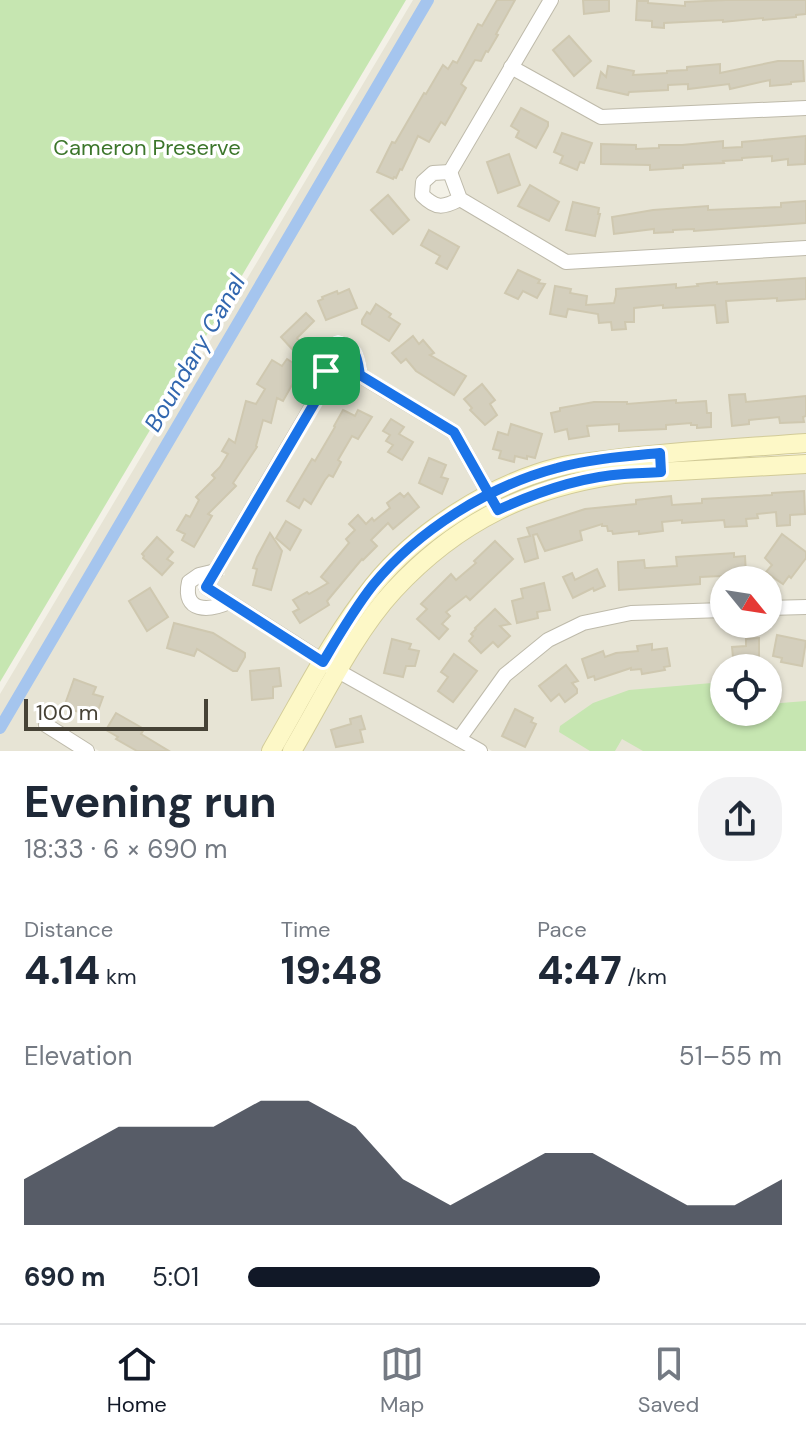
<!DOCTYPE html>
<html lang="en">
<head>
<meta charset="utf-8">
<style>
  body { margin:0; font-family:"DM Sans",sans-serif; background:#f2f2f3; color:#1f2937; height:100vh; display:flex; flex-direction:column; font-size:30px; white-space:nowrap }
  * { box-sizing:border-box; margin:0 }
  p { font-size:26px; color:#747a83 }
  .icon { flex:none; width:44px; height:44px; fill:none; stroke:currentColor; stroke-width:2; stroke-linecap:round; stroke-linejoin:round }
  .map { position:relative; height:751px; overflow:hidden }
  .drawer { display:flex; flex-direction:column; background:#fff; flex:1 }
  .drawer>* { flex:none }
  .needle { width:52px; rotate:120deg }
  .buttons { position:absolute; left:710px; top:566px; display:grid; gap:16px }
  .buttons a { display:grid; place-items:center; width:72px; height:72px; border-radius:50%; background:#fff; box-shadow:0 2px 6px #0004; font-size:40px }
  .scale { position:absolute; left:24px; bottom:20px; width:184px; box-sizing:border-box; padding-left:8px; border:4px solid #464236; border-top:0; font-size:22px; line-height:28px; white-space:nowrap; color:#464236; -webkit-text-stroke:6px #fff; paint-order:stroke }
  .pin { position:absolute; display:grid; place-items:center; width:68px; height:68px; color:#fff; margin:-34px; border-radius:16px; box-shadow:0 4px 12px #0006 }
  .round { display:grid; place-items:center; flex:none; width:84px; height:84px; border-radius:32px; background:#f2f2f3 }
  .summary { display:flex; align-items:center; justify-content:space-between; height:136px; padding:0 24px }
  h1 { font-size:44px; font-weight:800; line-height:60px }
  .metrics { display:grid; grid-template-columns:repeat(3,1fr); gap:12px; height:136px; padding:8px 24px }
  .metrics div { display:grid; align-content:center }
  .metrics b { font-size:40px; font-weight:800 }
  .metrics small { font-size:22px; font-weight:400 }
  .metrics p { font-size:22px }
  .chart { height:224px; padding:16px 24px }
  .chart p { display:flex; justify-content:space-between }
  .chart svg { width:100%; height:144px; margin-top:8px; fill:#111827; opacity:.7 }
  ul { padding:0 24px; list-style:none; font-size:26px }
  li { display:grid; grid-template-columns:128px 96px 1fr; align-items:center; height:60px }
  li i { height:20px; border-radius:10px; background:#111827 }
  .dock { display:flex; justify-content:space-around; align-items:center; height:112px; border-top:2px solid #e0e1e3; background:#fff; font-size:22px; color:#747a83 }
  .dock a { display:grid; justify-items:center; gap:4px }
  .dock .current { color:#111827 }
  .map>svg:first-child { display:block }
  .residential { fill:#e7e4d5; fill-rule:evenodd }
  .green { fill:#c6e6b1 }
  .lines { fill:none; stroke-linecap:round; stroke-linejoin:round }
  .canal { stroke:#a5c5ee; stroke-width:12 }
  .building { fill:#d4cfbd; stroke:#cfc8b0; stroke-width:2 }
  .street-casing { stroke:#bebaaa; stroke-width:16 }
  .secondary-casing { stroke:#d2cb98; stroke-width:20 }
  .street { stroke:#fff; stroke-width:14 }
  .secondary { stroke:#fdf8c7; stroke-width:18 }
  .route-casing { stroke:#fff; stroke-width:16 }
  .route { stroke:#1a73e8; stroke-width:10 }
  .labels { text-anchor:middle; stroke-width:7; stroke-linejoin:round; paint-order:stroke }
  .park-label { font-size:22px; fill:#3c762b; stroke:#fff }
  .water-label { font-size:24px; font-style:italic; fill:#3267af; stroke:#fff }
</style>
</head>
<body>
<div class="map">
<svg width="806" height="751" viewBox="0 0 806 751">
  <rect width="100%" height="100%" fill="#f3f1e7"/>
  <g class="residential">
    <polygon points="413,0 543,0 445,165 428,168 417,177 415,194 417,199 430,210 446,213 461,207 567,269 806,254 806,436 491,486 461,430 367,372 363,355 354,342 340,336 334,337 321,345 318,357 321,378 211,565 197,569 184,576 180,590 184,603 194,612 209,616 229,609 314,663 263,751 99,751 43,716 37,727 75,751 0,751 0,694"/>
    <polygon points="560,0 806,0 806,101 602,110 520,65"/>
    <polygon points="514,76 598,123 806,115 806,241 567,256 466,195 458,173"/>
    <polygon points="341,371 354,379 355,382 359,382 449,437 480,492 428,523 320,652 234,597 231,593 229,594 216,585 221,576 225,575 224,572 333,386 336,385 336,382"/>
    <polygon points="806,470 806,601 768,602 768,580 724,580 724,603 630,607 579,617 543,635 500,670 457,730 348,669 369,635 397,596 420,575 472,533 533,502 600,484"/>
    <path d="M 806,614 L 806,751 L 492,751 L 469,737 L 510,680 L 552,646 L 586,629 L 632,620 L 724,617 L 724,624 L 768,624 L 768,615 ZM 724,668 L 768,668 L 768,712 L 724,712 Z"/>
    <polygon points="341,680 467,751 301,751"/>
  </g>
  <g class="green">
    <polygon points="0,0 406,0 0,682"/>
    <polygon points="724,682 724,712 768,712 768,704 806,701 806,751 643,751 622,739 615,751 590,751 559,732 560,726 593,703 629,690"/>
  </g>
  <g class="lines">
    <polyline class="canal" points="0,728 428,0"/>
  </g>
  <g class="building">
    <polygon points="497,0 515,0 496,34 498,35 488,52 486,51 481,61 475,60 461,84 466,88 445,125 441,122 429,142 418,136 402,170 400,169 396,178 394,177 393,179 377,172 392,142 395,143 424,93 426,94 443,65 448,69 453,61 457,63 478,24 482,26"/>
    <polygon points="583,0 609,0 609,11 584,14"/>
    <polygon points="726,0 806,0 806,14 796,15 796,17 763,20 763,18 723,22 723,20 664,23 664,28 652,27 652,21 636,20 637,1 648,1 648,3 685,6 685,2"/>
    <polygon points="569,36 591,61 574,76 553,50"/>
    <polygon points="778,61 803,61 804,81 791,82 791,84 770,86 770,80 730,89 729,84 688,89 688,84 668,85 668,90 629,92 628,95 597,88 601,72 606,77 608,66 634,71 633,75 667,73 667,71 687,70 687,67 720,64 720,73"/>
    <polygon points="521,108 548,122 548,126 536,148 516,137 519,131 511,126"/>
    <polygon points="562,133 592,143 584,163 580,162 577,170 560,163 563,156 554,152"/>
    <polygon points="806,136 805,164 788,165 788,159 772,161 772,156 742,158 742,160 723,161 724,163 683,165 683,168 650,170 650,165 601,164 601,144 636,145 636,149 659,148 659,145 682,145 723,141 723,148 742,147 742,142"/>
    <polygon points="509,154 520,185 498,193 487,162"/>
    <polygon points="530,185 559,202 549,221 518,206"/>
    <polygon points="388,195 409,220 393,234 371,210"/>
    <polygon points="806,201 806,223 694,231 694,229 673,230 673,232 654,233 654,229 614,234 612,217 653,210 708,206 708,210 781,207 781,203"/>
    <polygon points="573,202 599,208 598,214 600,214 595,236 566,230"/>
    <polygon points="429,230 459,247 447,269 436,263 440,256 421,245"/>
    <polygon points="518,270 540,280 538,283 545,284 537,298 523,291 518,299 505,293"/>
    <polygon points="806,278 806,299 777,301 777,298 726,301 728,322 717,323 715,305 663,308 663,305 634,308 634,322 625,322 626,329 612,330 611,322 599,323 598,314 568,309 566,317 550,314 555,286 571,289 570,293 587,296 586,305 614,303 616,295 616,289 676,284 676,288 698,286 697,284 717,282 717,284"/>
    <polygon points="349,289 357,308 326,320 318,301 323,299 322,297 337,291 338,294"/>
    <polygon points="376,304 391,314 389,317 400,324 389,341 362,324 362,320 367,312 370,314"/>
    <polygon points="306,313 314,321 297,338 300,342 292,349 281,337"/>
    <polygon points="413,336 419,344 423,340 434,353 430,355 466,376 454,395 416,371 406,359 401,363 392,353"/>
    <polygon points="287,359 301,368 297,376 283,401 277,398 271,423 263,420 256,446 257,447 233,483 236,486 208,514 212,516 194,547 182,540 185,534 177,530 186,515 190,517 199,500 196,497 215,478 212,475 220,467 228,454 222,451 229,439 235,443 246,401 256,404 265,389 257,384 272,360 282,366"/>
    <polygon points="482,384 495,400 490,404 497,415 485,425 470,410 472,408 464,399"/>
    <polygon points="745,394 746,402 806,396 806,416 803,417 804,422 780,423 779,417 749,420 749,424 732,426 729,395"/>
    <polygon points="676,400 676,403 706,401 707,413 711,413 711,427 697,428 697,425 691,425 691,423 666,425 666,429 619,431 619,424 587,426 589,436 569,439 567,429 555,432 551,413 560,411 560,408 594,402 627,402 627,404"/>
    <polygon points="343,410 355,416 358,410 372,417 358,439 352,436 338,460 341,462 333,477 329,475 325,480 311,504 304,499 299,508 287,501 312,459 315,461 335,427 334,426"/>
    <polygon points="391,419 404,427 399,434 413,442 402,460 388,452 393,445 386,441 390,435 383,431"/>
    <polygon points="511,424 542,434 535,458 527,456 527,459 515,456 514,462 499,458 501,451 493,449 498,432 508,435"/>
    <polygon points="429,458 446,465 441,477 448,479 442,494 419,483"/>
    <polygon points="804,491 805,514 790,515 790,525 777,526 776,512 757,514 758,518 746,519 747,526 725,527 724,520 682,523 682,520 662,522 663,531 639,534 639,531 613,534 612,531 608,531 607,526 602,526 602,524 580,531 582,540 545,551 537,534 533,535 538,558 525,562 518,539 530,536 527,528 585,509 636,504 636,500 671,496 672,505 702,503 702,499 772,495 772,493"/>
    <polygon points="400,493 404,497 408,493 419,507 393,529 388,523 371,540 377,546 363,560 362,559 327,601 329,605 300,623 293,612 299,609 293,600 307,592 309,594 328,583 321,577 349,543 346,539 355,530 349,524 358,515 366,524 372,518 374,521 390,508 387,503"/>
    <polygon points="286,521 301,530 290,550 276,538"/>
    <polygon points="270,533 282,551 271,590 253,585 257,569 253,568 257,557"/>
    <polygon points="782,534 806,552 806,558 791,578 789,576 783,584 766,572 772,565 765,558"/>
    <polygon points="157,537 173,552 167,559 173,563 162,575 143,558 144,556 142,554"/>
    <polygon points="495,541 513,559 470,600 466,596 446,612 450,616 442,624 448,629 439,639 417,619 427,609 421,604 451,574 456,580 476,563 474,561"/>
    <polygon points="734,553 734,557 745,556 746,575 737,576 737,580 722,580 721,576 700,577 700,584 619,590 618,562 644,560 645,568 648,568 677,566 676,557"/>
    <polygon points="597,569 605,586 594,591 593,588 573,598 563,577 572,573 575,580"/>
    <polygon points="544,583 550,610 537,612 538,618 517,623 512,601 523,598 521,589"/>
    <polygon points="150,588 168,617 147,631 129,601"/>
    <polygon points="495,609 510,624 500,626 510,636 498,647 493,642 481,653 469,641 473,636 471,634 476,629 475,628"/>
    <polygon points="174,623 213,633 245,653 245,657 237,671 233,671 197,649 194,656 167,648"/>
    <polygon points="777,635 806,641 802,666 781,662 782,658 773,656"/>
    <polygon points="759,638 759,666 734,668 732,647 746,646 746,639"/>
    <polygon points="392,639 411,644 409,649 419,651 415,666 406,666 403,677 384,673"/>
    <polygon points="652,644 652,650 667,648 670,666 664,667 665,670 642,674 641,669 631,670 631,668 595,680 594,676 588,678 582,659 603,651 605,657 616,653 638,651 637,646"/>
    <polygon points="454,654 477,671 453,702 438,691 448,677 441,672"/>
    <polygon points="566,665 578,681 572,683 577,689 577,693 565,702 559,694 551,701 539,686"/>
    <polygon points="279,668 281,686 273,687 273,698 252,700 250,671"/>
    <polygon points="74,679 96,687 93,694 103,697 96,716 83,711 82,713 64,707"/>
    <polygon points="515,709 533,718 531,722 536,724 525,747 502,736"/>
    <polygon points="116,713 144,729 141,734 169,751 137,751 116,739 118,737 106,730"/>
    <polygon points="361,716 365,729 360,730 363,742 336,747 331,730 351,724 350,719"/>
  </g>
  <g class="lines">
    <g class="street-casing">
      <g id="street">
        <polyline points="511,67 601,117 806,108"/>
        <polyline points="450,172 460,199 566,262 806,248"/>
        <polyline points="450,172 551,0"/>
        <path d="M 450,172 L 433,173 L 423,182 L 422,195 C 436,209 443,208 460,199"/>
        <path d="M 328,380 L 325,360 L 328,348 L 338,343 C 357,348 357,358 360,375"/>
        <path d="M 216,571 L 199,575 L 189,582 C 182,613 209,611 229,602"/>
        <polyline points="768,608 806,607"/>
        <polyline points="46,725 87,751"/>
        <polyline points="459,739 505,675 548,640 583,623 631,613 724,610"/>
        <polyline points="480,751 338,671 206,587 338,362 454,432 498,510"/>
      </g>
    </g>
    <g class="secondary-casing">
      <g id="secondary">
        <path d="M 271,751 C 303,696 333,636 373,586 C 416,532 491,484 559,467 C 574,463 591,462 607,460 C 673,451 740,448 806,443"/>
        <path d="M 292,751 C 322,700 354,633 394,590 C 458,521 531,486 623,474 L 806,464"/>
      </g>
    </g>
    <use href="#street" class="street"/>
    <use href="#secondary" class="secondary"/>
  </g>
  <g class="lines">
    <g class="route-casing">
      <path id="route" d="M 326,371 L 328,380 L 206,587 L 323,662 C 339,635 354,609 373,585 C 418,530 489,486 557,468 C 588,459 629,456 660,453 L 661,472 C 649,473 636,473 624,474 C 580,477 537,492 498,510 L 454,432 L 360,375 C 357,357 357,348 338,343 L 328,348 L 325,360 L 326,371"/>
    </g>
    <use href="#route" class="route"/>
  </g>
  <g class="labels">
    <g class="park-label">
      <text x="147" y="155">Cameron Preserve</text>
    </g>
    <g class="water-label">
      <text transform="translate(195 353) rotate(-60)" y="8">Boundary Canal</text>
    </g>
  </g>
</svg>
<div class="buttons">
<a><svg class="needle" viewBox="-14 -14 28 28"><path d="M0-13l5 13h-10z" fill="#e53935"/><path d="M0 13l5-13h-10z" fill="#747a83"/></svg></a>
<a><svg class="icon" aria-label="locate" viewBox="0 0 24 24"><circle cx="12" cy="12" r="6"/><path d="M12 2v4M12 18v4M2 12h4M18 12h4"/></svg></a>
</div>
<div class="scale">100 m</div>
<div class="pin" style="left:326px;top:371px;background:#1e9e55"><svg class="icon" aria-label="arrive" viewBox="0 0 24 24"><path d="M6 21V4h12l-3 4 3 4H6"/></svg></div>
</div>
<section class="drawer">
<div class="summary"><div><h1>Evening run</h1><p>18:33 · 6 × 690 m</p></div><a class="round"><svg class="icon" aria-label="share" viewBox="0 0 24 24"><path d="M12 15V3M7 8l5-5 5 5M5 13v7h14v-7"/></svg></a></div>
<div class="metrics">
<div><p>Distance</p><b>4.14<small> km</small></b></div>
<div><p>Time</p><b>19:48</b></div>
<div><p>Pace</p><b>4:47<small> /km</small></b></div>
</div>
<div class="chart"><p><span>Elevation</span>51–55 m</p>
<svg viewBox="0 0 160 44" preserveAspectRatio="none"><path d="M0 44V30L10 22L20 14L30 14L40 14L50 6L60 6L70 14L80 30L90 38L100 30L110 22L120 22L130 30L140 38L150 38L160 30V44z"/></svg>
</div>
<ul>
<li><b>690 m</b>5:01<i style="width:66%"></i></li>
</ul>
</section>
<nav class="dock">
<a class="current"><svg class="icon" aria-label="home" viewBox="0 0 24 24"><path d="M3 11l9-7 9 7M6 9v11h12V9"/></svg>Home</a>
<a><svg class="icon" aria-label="map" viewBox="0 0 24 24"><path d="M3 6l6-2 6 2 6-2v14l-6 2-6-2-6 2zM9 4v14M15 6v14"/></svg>Map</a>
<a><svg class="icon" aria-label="saved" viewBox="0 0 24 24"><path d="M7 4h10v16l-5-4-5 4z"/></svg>Saved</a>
</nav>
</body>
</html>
